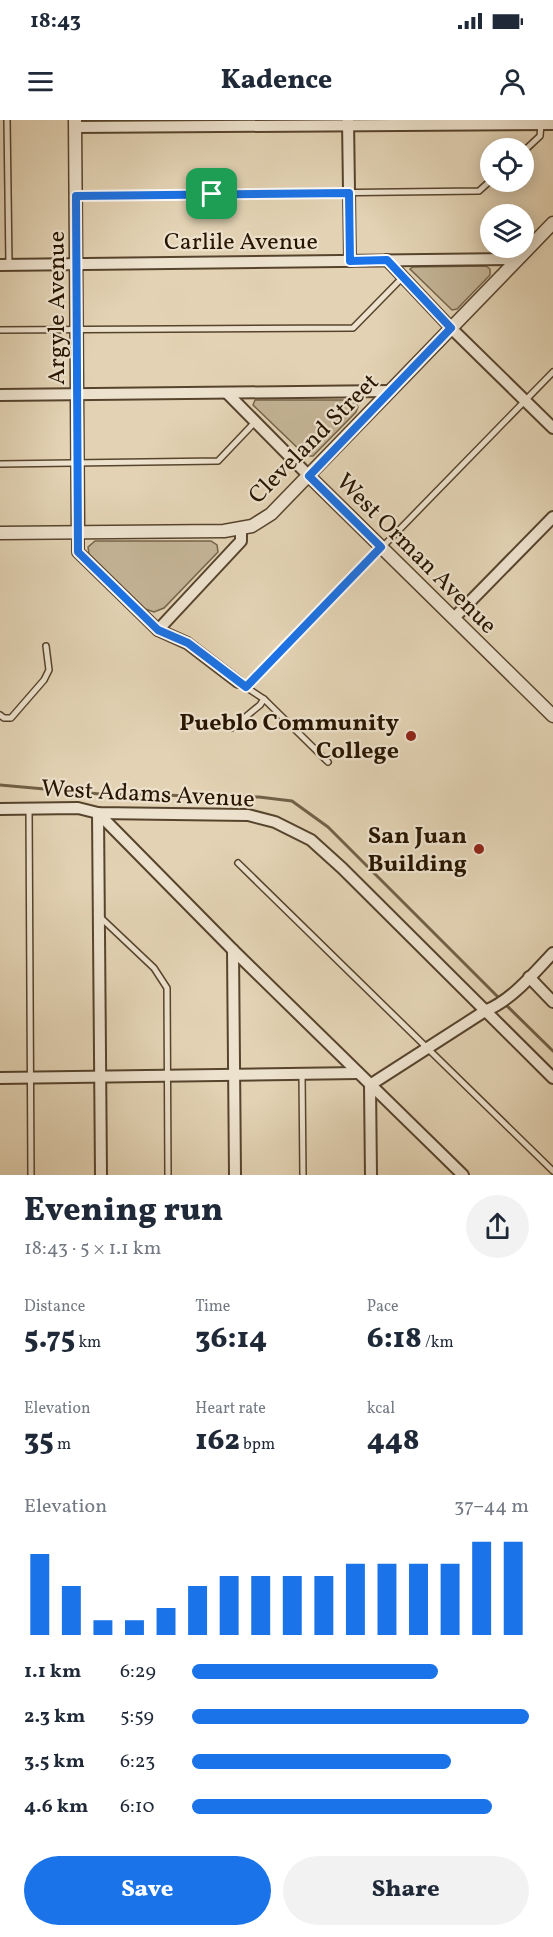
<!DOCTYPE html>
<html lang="en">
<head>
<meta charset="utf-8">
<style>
  body { margin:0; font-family:Vollkorn,serif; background:#f2f2f3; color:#1f2937; height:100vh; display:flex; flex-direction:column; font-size:22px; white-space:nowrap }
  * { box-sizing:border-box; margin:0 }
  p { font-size:20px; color:#747a83 }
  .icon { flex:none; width:33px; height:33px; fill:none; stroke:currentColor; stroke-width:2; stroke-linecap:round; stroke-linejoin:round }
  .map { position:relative; height:1055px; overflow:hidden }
  .sheet { display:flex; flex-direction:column; background:#fff; flex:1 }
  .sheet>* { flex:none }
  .tools { position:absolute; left:480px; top:18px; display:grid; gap:12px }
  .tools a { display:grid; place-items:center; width:54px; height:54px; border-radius:50%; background:#fff; box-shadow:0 3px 15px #0003; font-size:30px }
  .pin { position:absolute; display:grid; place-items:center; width:51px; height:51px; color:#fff; margin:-26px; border-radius:12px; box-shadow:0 3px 9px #0006 }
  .round { display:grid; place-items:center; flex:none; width:63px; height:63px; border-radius:32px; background:#f2f2f3 }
  .headline { display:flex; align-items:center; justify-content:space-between; height:102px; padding:0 24px }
  h1 { font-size:33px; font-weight:800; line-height:45px }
  .stats { display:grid; grid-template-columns:repeat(3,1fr); gap:9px; height:102px; padding:6px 24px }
  .stats div { display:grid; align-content:center }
  .stats b { font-size:30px; font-weight:800 }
  .stats small { font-size:16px; font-weight:400 }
  .stats p { font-size:16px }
  .chart { height:168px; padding:12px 24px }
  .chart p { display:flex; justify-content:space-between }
  .chart svg { width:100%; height:108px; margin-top:6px; stroke:#1a73e8; stroke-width:6 }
  .button { display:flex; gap:12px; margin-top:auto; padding:12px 24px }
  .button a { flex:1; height:69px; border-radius:36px; background:#1a73e8; color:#fff; font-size:24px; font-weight:800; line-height:69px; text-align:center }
  .button a+a { background:#f2f2f3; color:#1f2937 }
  ul { padding:0 24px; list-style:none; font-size:20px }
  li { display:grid; grid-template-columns:96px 72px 1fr; align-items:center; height:45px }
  li i { height:15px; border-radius:8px; background:#1a73e8 }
  .status { display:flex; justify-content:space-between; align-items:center; height:42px; padding:0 30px; background:#fff; direction:ltr }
  .status svg { height:16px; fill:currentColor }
  header { display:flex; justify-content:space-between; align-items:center; height:78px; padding:0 24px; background:#fff; font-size:27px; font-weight:800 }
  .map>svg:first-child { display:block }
  .green { fill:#c3b395; stroke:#76644a; stroke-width:1.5 }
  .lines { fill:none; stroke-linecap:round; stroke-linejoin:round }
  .stream { stroke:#726047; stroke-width:3 }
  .service-casing { stroke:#57442d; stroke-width:8 }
  .minor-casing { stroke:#57442d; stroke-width:14 }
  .tertiary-casing { stroke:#57442d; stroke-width:15 }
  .service { stroke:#ede2ce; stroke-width:5 }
  .minor { stroke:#ede2ce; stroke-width:10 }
  .tertiary { stroke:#ede2ce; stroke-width:12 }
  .route-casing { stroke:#fff; stroke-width:12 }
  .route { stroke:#1a73e8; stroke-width:8 }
  .poi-dot { fill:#8f2418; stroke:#ede2ce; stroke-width:2 }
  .labels { text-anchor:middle; stroke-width:4.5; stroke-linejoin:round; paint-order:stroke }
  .street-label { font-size:24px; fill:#281500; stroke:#ede2ce }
  .poi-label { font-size:24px; font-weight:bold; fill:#281500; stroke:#ede2ce; text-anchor:end }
</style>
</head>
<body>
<div class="status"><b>18:43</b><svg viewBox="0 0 49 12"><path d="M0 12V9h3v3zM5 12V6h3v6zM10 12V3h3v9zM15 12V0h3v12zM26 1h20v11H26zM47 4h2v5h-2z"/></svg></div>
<header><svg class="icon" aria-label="menu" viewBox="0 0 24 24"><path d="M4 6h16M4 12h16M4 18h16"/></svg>Kadence<svg class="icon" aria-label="person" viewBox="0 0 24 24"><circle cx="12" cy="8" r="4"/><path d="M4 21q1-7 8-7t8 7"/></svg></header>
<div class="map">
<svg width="553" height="1055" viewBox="0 0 553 1055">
  <rect width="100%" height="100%" fill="#e3d3b4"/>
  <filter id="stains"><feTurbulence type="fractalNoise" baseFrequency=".00333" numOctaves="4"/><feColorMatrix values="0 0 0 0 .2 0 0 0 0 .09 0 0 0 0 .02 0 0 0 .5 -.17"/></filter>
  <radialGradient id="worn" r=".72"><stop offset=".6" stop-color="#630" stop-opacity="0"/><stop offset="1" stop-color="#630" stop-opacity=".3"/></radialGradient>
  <g class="green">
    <polygon points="486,146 490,149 490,155 457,189 452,190 410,149 413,147"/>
    <polygon points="255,280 350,280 356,282 358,287 356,292 313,336 306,336 253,285"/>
    <polygon points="95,421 211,421 217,425 218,432 164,488 154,492 145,489 89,434 88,427"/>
  </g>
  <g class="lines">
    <g class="stream">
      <polyline points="0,665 100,674 259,677 292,681 328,707 500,879"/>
      <polyline points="505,884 553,931"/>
    </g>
    <g class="service-casing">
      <g id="service">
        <polyline points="7,0 9,144"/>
        <polyline points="524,31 540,16 541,4"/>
        <polyline points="76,76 479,71 490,61"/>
        <polyline points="0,210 353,208 402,158"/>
        <polyline points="0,344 218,341 256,301"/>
        <polyline points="238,562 264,579 328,642"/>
        <polyline points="246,567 553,252"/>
        <polyline points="0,595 4,598 11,598 44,560 49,550 46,526"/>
        <polyline points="232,608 260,585 264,579"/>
        <polyline points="29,689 31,1055"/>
        <polyline points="238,743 553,1051"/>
        <polyline points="99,796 154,848 167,868 168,1055"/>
        <polyline points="302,955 303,1055"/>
      </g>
    </g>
    <g class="minor-casing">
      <g id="minor">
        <polyline points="348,0 350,141"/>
        <polyline points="75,7 553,4"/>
        <polyline points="387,140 451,208 553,308"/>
        <polyline points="0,145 518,139"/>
        <polyline points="227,273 309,356"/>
        <polyline points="0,275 389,271"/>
        <polyline points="78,412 78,432 158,510 187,523 238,562"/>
        <polyline points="454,498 553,397"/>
        <polyline points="158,510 241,421 241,409"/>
        <polyline points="0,689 78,688 98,693 248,695 275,702 311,720 342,748 553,958"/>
        <polyline points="98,693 233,830 463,1055"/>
        <polyline points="98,693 101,1055"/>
        <polyline points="233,830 235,1055"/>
        <polyline points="529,857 553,882"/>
        <polyline points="0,958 358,953"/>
        <path d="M 371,1055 L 370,965 L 485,891 C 512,880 533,854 553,833"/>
      </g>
    </g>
    <g class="tertiary-casing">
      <g id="tertiary">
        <polyline points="75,0 78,412"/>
        <polyline points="309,356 553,596"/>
        <polyline points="0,413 224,411 252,406 271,394 553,103"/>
      </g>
    </g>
    <use href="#service" class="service"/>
    <use href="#minor" class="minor"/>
    <use href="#tertiary" class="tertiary"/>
  </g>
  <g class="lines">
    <g class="route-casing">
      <polygon id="route" points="349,73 350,141 387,140 451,208 309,356 381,427 246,567 188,523 158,510 78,432 76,76"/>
    </g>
    <use href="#route" class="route"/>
  </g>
  <g class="poi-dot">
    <circle cx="411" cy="616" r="6"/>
    <circle cx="479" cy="729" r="6"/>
  </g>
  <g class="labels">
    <g class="street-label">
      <text x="241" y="129">Carlile Avenue</text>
      <text transform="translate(56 188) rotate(-90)" y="8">Argyle Avenue</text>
      <text transform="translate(313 318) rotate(-45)" y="8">Cleveland Street</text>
      <text transform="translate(417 433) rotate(45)" y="8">West Orman Avenue</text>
      <text transform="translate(148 673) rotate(3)" y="8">West Adams Avenue</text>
    </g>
    <g class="poi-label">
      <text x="399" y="610">Pueblo Community<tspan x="399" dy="28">College</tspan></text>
      <text x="467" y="723">San Juan<tspan x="467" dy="28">Building</tspan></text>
    </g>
  </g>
  <rect width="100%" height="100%" filter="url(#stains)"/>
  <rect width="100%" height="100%" fill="url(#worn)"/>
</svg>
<div class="tools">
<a><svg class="icon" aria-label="locate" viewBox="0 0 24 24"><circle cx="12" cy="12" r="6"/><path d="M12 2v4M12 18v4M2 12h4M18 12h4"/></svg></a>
<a><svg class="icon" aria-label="layers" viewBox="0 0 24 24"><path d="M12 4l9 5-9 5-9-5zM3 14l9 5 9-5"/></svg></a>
</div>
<div class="pin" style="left:212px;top:74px;background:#1e9e55"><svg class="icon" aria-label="arrive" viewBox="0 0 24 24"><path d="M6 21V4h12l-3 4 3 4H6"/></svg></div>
</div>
<section class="sheet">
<div class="headline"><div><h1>Evening run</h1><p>18:43 · 5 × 1.1 km</p></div><a class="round"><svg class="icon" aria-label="share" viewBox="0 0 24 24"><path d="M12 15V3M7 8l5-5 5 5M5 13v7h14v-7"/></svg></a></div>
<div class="stats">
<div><p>Distance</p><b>5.75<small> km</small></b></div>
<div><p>Time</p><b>36:14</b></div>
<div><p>Pace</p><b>6:18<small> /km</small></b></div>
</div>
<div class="stats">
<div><p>Elevation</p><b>35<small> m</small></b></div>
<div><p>Heart rate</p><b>162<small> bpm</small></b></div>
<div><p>kcal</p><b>448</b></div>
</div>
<div class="chart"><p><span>Elevation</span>37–44 m</p>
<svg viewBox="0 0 160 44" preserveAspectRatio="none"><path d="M5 44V11M15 44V24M25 44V38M35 44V38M45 44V33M55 44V24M65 44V20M75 44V20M85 44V20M95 44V20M105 44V15M115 44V15M125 44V15M135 44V15M145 44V6M155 44V6"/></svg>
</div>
<ul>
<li><b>1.1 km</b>6:29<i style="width:73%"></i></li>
<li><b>2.3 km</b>5:59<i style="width:100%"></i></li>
<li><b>3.5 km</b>6:23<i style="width:77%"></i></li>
<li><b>4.6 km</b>6:10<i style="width:89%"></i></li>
</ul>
<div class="button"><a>Save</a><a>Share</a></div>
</section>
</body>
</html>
